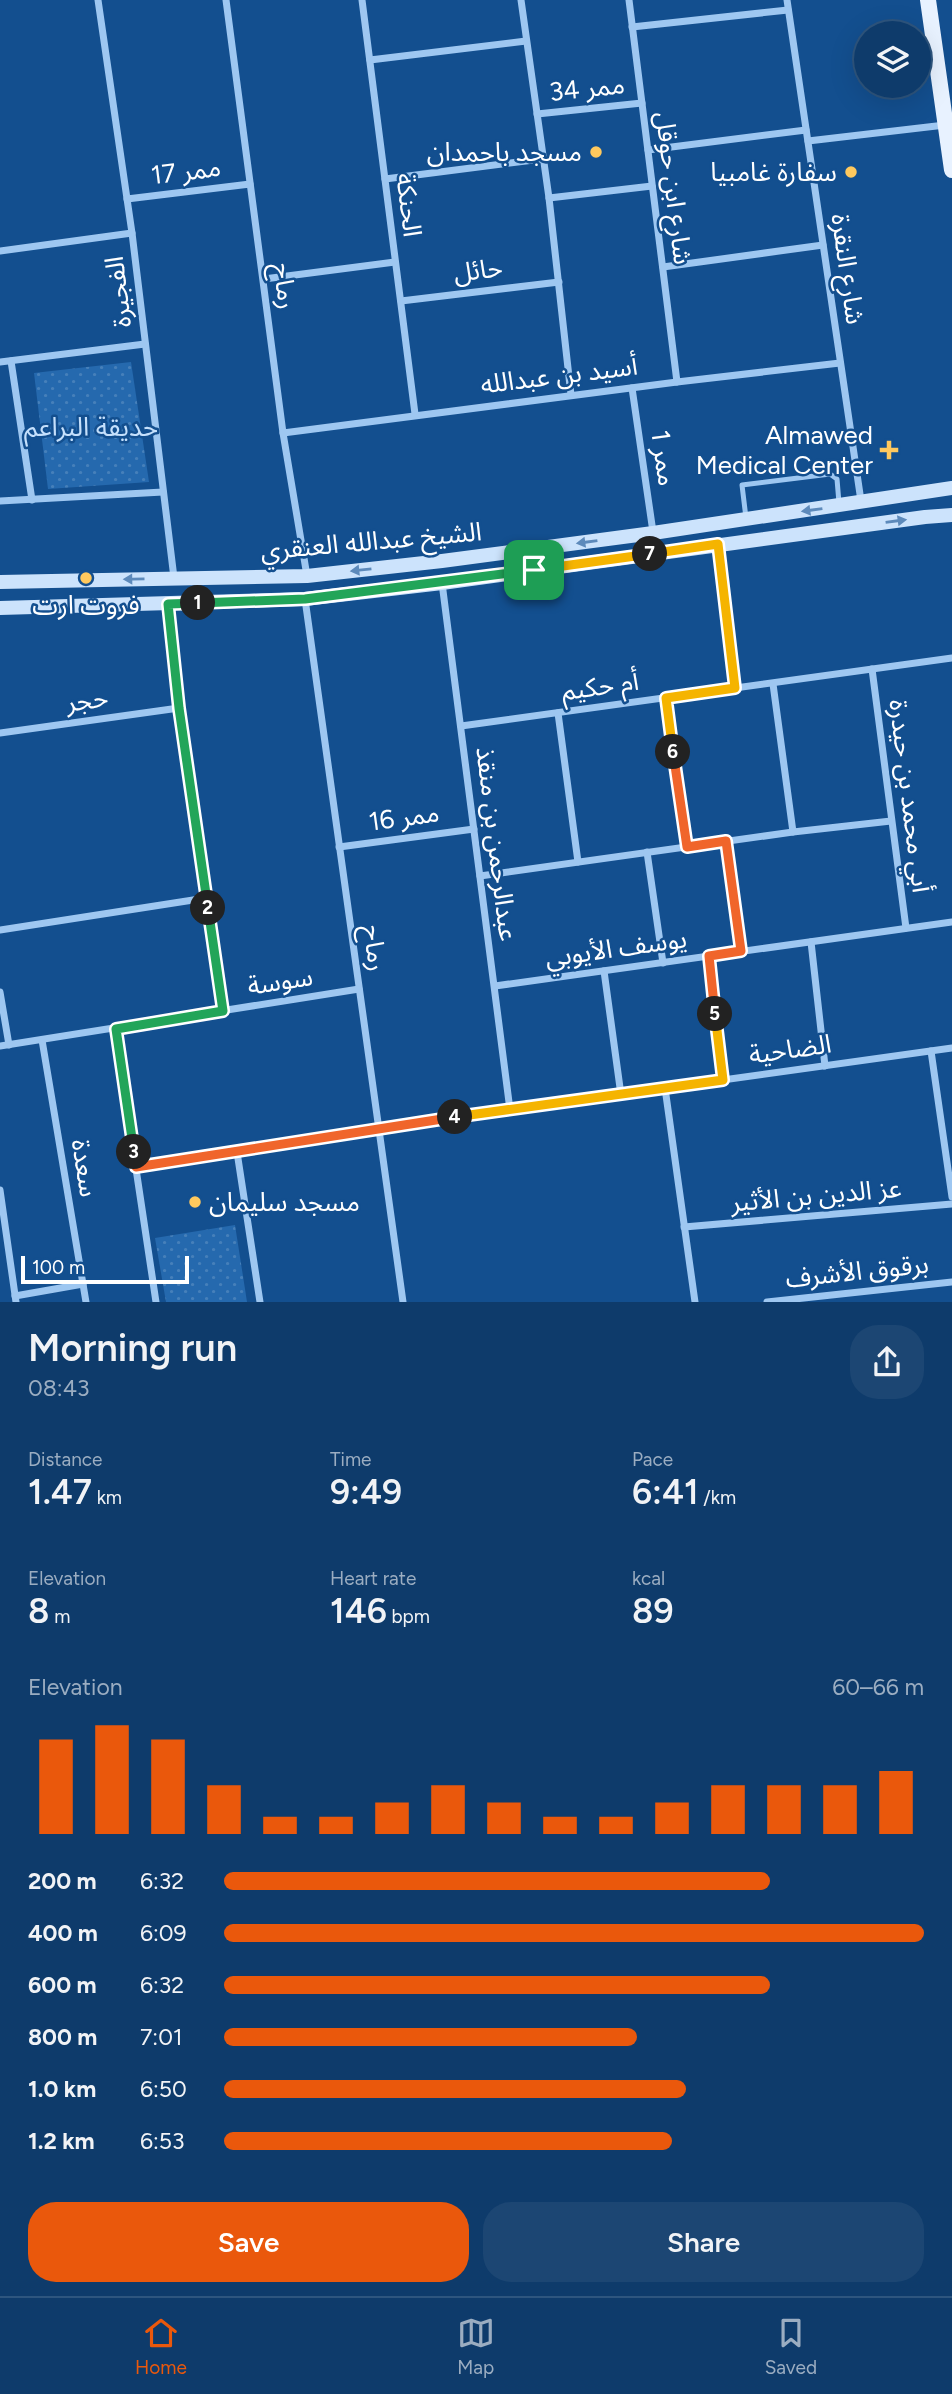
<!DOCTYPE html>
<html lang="en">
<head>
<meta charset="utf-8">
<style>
  body { margin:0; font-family:Figtree,"Noto Sans Arabic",sans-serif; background:#1c4673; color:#f1f3f6; height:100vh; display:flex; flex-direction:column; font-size:26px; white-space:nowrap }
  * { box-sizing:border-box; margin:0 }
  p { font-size:23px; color:#9badc1 }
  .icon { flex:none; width:38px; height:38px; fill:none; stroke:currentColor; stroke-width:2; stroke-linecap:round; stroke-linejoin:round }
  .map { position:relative; height:1302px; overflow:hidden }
  .side { display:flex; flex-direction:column; background:#0e3b6b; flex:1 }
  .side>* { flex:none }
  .controls { position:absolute; left:854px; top:21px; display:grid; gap:14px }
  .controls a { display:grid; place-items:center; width:77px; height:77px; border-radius:50%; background:#0e3b6b; box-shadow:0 7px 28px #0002,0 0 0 2px #2e557e; font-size:35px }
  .scale { position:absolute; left:21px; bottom:18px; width:168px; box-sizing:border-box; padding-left:7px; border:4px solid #fff; border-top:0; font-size:19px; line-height:24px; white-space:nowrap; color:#fff; -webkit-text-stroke:5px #134f8f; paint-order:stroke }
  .pin { position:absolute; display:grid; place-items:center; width:60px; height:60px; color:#fff; margin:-30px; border-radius:14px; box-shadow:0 4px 10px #0006 }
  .km { position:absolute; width:35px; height:35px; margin:-18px; border-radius:50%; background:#222; color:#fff; font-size:19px; line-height:35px; text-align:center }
  .round { display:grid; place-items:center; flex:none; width:74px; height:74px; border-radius:28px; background:#1c4673 }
  .overview { display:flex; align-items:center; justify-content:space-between; height:119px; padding:0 28px }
  h1 { font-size:38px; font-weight:600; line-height:52px }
  .figures { display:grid; grid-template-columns:repeat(3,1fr); gap:10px; height:119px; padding:7px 28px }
  .figures div { display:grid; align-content:center }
  .figures b { font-size:35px; font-weight:600 }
  .figures small { font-size:19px; font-weight:400 }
  .figures p { font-size:19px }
  .chart { height:196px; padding:14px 28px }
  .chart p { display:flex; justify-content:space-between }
  .chart svg { width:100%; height:126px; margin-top:7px; stroke:#ea580c; stroke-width:6 }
  .cta { display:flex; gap:14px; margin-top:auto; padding:14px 28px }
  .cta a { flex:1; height:80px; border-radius:28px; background:#ea580c; color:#fff; font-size:28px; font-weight:600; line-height:80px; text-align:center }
  .cta a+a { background:#1c4673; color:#f1f3f6 }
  ul { padding:0 28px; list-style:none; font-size:23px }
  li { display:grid; grid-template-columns:112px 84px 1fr; align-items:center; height:52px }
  li i { height:18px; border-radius:9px; background:#ea580c }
  .tabs { display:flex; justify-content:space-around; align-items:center; height:98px; border-top:2px solid #2e557e; background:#0e3b6b; font-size:19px; color:#9badc1 }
  .tabs a { display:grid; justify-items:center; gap:4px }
  .tabs .selected { color:#ea580c }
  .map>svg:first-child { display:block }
  .grass { fill:url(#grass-dots) }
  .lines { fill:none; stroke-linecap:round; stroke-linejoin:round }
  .lane { stroke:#9ec7f1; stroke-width:5 }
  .street { stroke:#9ec7f1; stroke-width:7 }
  .secondary { stroke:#cce3fc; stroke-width:14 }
  .primary { stroke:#e8f2ff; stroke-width:16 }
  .oneway { fill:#5d8abb }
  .split-1-casing { stroke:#fff; stroke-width:14 }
  .split-2-casing { stroke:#fff; stroke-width:14 }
  .split-3-casing { stroke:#fff; stroke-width:14 }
  .split-4-casing { stroke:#fff; stroke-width:14 }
  .split-5-casing { stroke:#fff; stroke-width:14 }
  .split-6-casing { stroke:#fff; stroke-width:14 }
  .split-7-casing { stroke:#fff; stroke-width:14 }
  .split-8-casing { stroke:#fff; stroke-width:14 }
  .split-1 { stroke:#22a559; stroke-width:9 }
  .split-2 { stroke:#22a559; stroke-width:9 }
  .split-3 { stroke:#22a559; stroke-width:9 }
  .split-4 { stroke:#f0652b; stroke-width:9 }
  .split-5 { stroke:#f5b400; stroke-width:9 }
  .split-6 { stroke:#f0652b; stroke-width:9 }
  .split-7 { stroke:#f5b400; stroke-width:9 }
  .split-8 { stroke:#f5b400; stroke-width:9 }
  .poi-dot { fill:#ffc95e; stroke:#134f8f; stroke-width:2.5 }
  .labels { text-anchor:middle; stroke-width:5; stroke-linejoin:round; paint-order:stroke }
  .street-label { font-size:26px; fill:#fff; stroke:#134f8f }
  .poi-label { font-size:26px; fill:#fff; stroke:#134f8f; text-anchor:end }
  .park-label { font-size:26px; fill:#c5e0fc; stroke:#134f8f }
</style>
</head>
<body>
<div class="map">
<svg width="952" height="1302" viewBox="0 0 952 1302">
  <defs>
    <pattern id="grass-dots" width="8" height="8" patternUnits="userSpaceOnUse" patternTransform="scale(1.75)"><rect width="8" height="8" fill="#2569ae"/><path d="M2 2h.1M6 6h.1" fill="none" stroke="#4680ba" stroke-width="1.8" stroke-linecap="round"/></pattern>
  </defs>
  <rect width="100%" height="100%" fill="#134f8f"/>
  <g class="grass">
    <polygon points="131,362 149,482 48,489 34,373"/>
    <polygon points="235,1225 247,1302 166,1302 155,1238"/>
  </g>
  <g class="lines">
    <polyline class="lane" points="746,518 742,485 830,474 837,479 839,503"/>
    <g class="street">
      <polyline points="98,0 132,233 174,578"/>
      <polyline points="226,0 283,433 307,576"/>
      <polyline points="362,0 415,414"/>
      <polyline points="521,0 549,198 571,395"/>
      <polyline points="629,0 677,382"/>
      <polyline points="787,0 861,501"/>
      <polyline points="632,27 788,10"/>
      <polyline points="370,60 526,41"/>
      <polyline points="537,114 642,103"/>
      <polyline points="808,141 945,125"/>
      <polyline points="648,150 806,130"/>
      <polyline points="385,179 542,159"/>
      <polyline points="549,198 652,186"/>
      <polyline points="127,199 250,184"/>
      <polyline points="0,251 132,233"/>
      <polyline points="663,267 823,245"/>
      <polyline points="264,279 395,262"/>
      <polyline points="401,301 559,282"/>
      <polyline points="11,361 32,500"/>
      <polyline points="0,362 145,344"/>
      <polyline points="632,388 653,532"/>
      <polyline points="283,433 677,382 840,363"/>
      <polyline points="0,501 163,492"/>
      <polyline points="718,544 735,688"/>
      <polyline points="442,583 510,1110"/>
      <polyline points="305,599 403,1302"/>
      <polyline points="168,604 179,708 223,1011"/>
      <polyline points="872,669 906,928"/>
      <polyline points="773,684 793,832"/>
      <polyline points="666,698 686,847"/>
      <polyline points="558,713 578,862"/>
      <polyline points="461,726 952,658"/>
      <polyline points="0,733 179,708"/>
      <polyline points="726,841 741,952"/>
      <polyline points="339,847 474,829"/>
      <polyline points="647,852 663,963"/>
      <polyline points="480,876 793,832 891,821"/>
      <polyline points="0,930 206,898"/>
      <polyline points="811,942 825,1066"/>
      <polyline points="709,956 723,1080"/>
      <polyline points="604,971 621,1095"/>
      <polyline points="495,986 952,922"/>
      <polyline points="0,992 9,1045"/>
      <polyline points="115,1029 156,1302"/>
      <polyline points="42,1040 86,1302"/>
      <polyline points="0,1046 359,989"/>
      <polyline points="931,1051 952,1197"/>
      <polyline points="665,1088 695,1302"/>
      <polyline points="237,1152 260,1302"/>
      <polyline points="136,1167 378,1128 952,1048"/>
      <polyline points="0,1190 16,1302"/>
      <polyline points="684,1227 952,1204"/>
      <polyline points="15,1296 83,1284"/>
      <polyline points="767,1302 952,1282"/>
    </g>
    <g class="secondary">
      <polyline points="0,582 307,576 442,561 653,533 952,488"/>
      <polyline points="0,608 305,599 442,583 925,517 952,515"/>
    </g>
    <polyline class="primary" points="928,0 952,170"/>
  </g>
  <defs><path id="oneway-solid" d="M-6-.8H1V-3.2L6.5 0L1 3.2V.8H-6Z" transform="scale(1.75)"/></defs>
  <g class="oneway">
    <use href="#oneway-solid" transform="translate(812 510) rotate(172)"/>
    <use href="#oneway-solid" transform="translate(896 521) rotate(-8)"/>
    <use href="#oneway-solid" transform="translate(587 542) rotate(172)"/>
    <use href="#oneway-solid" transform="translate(361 570) rotate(174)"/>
    <use href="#oneway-solid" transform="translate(134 579) rotate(179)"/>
  </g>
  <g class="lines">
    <g class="split-1-casing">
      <polyline id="split-1" points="198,603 305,599 534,570"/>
    </g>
    <g class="split-2-casing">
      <polyline id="split-2" points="198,603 168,604 179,708 208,908"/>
    </g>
    <g class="split-3-casing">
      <polyline id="split-3" points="134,1152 116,1029 223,1011 208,908"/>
    </g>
    <g class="split-4-casing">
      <polyline id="split-4" points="134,1152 136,1167 455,1117"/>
    </g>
    <g class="split-5-casing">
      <polyline id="split-5" points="455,1117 723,1080 715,1014"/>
    </g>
    <g class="split-6-casing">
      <polyline id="split-6" points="673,752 687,847 726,841 741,951 709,956 715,1014"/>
    </g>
    <g class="split-7-casing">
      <polyline id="split-7" points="650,554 718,544 735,688 666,698 673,752"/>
    </g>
    <g class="split-8-casing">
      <polyline id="split-8" points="534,570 650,554"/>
    </g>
    <use href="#split-1" class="split-1"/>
    <use href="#split-2" class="split-2"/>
    <use href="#split-3" class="split-3"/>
    <use href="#split-4" class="split-4"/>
    <use href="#split-5" class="split-5"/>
    <use href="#split-6" class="split-6"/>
    <use href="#split-7" class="split-7"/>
    <use href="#split-8" class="split-8"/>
  </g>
  <g class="poi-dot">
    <circle cx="596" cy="152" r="7"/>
    <circle cx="851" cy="172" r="7"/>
    <path d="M885.5 439.5h7v7h7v7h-7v7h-7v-7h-7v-7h7z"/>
    <circle cx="86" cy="578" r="7"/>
    <circle cx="195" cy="1202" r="7"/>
  </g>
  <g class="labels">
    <g class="street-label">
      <text transform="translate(587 88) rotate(-6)" y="9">ممر 34</text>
      <text transform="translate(186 171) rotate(-7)" y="9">ممر 17</text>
      <text transform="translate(674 188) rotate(83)" y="9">شارع ابن حوقل</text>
      <text transform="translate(409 205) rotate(83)" y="9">الحنكة</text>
      <text transform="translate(848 269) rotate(82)" y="9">شارع النقرة</text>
      <text transform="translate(478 270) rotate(-7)" y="9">حائل</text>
      <text transform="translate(285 286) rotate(82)" y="9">رماح</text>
      <text transform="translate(118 292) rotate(-97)" y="9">الفجيرة</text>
      <text transform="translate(559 375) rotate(-7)" y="9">أسيد بن عبدالله</text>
      <text transform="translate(664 458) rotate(82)" y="9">ممر 1</text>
      <text transform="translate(371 541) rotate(-5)" y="9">الشيخ عبدالله العنقري</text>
      <text transform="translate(600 686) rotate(-8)" y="9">أم حكيم</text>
      <text transform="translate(87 700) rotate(-8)" y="9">حجر</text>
      <text transform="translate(910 796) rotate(83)" y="9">أبي محمد بن حيدرة</text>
      <text transform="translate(404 817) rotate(-8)" y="9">ممر 16</text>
      <text transform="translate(497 844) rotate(83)" y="9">عبدالرحمن بن منقذ</text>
      <text transform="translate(375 948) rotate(82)" y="9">رماح</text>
      <text transform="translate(616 948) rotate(-8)" y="9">يوسف الأيوبي</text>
      <text transform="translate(280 981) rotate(-9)" y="9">سوسة</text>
      <text transform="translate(790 1049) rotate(-8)" y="9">الضاحية</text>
      <text transform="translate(85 1168) rotate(81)" y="9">سعدة</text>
      <text transform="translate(816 1195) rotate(-5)" y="9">عز الدين بن الأثير</text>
      <text transform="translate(857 1271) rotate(-6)" y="9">برقوق الأشرف</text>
    </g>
    <g class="poi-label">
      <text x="582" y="161">مسجد باحمدان</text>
      <text x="837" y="181">سفارة غامبيا</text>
      <text x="873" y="444">Almawed<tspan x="873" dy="30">Medical Center</tspan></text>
      <text x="86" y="614" text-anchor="middle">فروت ارت</text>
      <text x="209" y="1211" text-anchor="start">مسجد سليمان</text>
    </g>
    <g class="park-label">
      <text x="91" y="436">حديقة البراعم</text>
    </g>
  </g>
</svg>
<div class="controls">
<a><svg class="icon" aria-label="layers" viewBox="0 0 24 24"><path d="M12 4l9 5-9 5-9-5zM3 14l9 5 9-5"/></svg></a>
</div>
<div class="scale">100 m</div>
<div class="pin" style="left:534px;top:570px;background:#1e9e55"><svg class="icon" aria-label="arrive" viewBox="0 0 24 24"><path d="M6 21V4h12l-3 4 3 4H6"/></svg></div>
<b class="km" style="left:198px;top:603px">1</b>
<b class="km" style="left:208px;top:908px">2</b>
<b class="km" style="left:134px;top:1152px">3</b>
<b class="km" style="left:455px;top:1117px">4</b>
<b class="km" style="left:715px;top:1014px">5</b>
<b class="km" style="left:673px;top:752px">6</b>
<b class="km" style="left:650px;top:554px">7</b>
</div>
<section class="side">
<div class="overview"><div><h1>Morning run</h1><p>08:43</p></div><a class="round"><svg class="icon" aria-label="share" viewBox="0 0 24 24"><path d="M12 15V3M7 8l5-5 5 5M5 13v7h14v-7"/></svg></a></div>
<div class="figures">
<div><p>Distance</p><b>1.47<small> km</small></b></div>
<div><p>Time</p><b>9:49</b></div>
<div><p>Pace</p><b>6:41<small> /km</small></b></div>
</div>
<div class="figures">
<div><p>Elevation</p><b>8<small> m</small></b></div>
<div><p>Heart rate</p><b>146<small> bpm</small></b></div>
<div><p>kcal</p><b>89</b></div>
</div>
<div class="chart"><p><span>Elevation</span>60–66 m</p>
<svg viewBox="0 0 160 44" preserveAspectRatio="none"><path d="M5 44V11M15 44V6M25 44V11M35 44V27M45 44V38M55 44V38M65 44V33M75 44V27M85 44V33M95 44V38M105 44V38M115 44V33M125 44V27M135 44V27M145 44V27M155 44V22"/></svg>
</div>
<ul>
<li><b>200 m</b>6:32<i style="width:78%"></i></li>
<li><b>400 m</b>6:09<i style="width:100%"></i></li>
<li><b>600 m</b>6:32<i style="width:78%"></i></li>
<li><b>800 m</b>7:01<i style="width:59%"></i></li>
<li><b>1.0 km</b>6:50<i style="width:66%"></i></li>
<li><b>1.2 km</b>6:53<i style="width:64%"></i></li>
</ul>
<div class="cta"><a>Save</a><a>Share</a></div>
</section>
<nav class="tabs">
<a class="selected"><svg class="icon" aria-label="home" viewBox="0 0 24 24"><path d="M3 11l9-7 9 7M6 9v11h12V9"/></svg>Home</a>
<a><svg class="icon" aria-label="map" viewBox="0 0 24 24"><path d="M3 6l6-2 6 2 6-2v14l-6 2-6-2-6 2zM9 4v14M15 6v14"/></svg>Map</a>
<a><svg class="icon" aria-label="saved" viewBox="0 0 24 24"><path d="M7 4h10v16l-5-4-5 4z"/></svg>Saved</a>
</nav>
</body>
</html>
